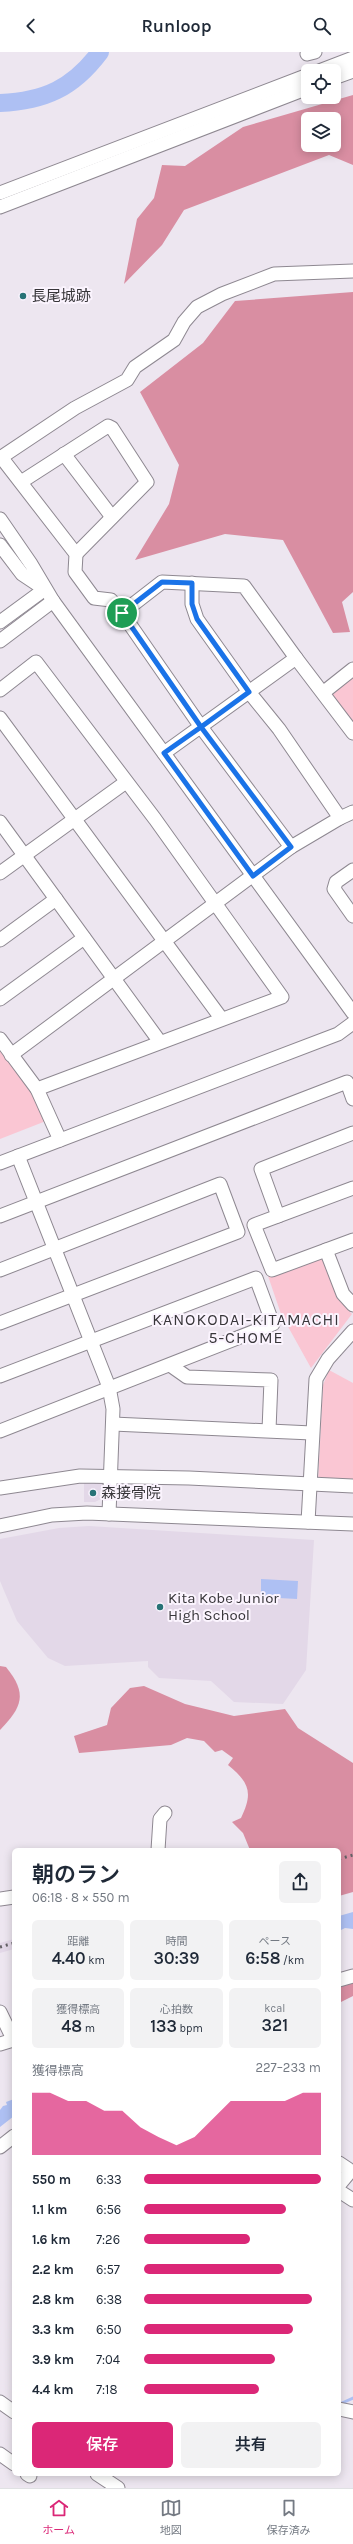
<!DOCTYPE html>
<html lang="ja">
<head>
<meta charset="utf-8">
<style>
  body { margin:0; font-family:Karla,"Noto Sans JP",sans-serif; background:#f2f2f3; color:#1f2937; height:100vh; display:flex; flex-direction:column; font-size:15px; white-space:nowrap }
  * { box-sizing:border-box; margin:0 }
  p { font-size:13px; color:#747a83 }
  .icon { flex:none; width:22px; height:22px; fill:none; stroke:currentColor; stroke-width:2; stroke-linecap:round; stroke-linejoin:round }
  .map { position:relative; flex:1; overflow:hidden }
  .side { position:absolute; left:12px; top:1796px; width:329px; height:628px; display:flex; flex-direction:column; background:#fff; border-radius:6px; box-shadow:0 2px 10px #0003 }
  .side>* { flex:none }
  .buttons { position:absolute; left:301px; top:12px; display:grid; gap:8px }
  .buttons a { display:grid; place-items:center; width:40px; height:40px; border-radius:6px; background:#fff; box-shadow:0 2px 10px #0003; font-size:20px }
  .pin { position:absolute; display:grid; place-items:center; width:34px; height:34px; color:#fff; margin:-17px; border:2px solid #fff; border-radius:50%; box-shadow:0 1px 4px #0007 }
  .round { display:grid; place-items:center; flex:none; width:42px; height:42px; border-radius:6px; background:#f2f2f3 }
  .head { display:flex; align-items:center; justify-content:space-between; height:68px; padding:0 20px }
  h1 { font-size:22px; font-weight:600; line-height:30px }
  .figures { display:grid; grid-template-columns:repeat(3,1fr); gap:6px; height:68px; padding:4px 20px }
  .figures div { display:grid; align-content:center; border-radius:6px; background:#f2f2f3; text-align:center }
  .figures b { font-size:17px; font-weight:600 }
  .figures small { font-size:11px; font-weight:400 }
  .figures p { font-size:11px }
  .chart { height:112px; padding:8px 20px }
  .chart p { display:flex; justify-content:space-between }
  .chart svg { width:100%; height:72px; margin-top:4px; fill:#db2777; opacity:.7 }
  .primary-button { display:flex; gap:8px; margin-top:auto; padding:8px 20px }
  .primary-button a { flex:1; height:46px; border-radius:6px; background:#db2777; color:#fff; font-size:16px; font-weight:600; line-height:46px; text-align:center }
  .primary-button a+a { background:#f2f2f3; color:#1f2937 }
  ul { padding:0 20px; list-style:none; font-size:13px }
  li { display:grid; grid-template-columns:64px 48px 1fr; align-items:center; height:30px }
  li i { height:10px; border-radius:5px; background:#db2777 }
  header { display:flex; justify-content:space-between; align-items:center; height:52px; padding:0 20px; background:#fff; font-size:18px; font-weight:600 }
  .menu { display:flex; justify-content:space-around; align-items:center; height:56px; border-top:1px solid #e0e1e3; background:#fff; font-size:11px; color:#747a83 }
  .menu a { display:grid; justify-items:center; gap:2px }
  .menu .current { color:#db2777 }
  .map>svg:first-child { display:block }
  .built { fill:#e3d8e8 }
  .green { fill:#fac6d3 }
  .forest { fill:#d98ea2; fill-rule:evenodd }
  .water { fill:#aec0f3 }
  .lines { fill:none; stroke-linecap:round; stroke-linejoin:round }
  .stream { stroke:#aec0f3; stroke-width:3 }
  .river { stroke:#aec0f3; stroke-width:18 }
  .minor-casing { stroke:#8e8891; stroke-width:15 }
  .minor { stroke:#fff; stroke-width:13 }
  .rail { stroke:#646166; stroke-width:3; stroke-dasharray:2 4; stroke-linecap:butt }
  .route-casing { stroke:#fff; stroke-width:8 }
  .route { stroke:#1a73e8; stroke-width:5 }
  .poi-dot { fill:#277276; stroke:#fbf4fe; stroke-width:1.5 }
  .labels { text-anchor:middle; stroke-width:4; stroke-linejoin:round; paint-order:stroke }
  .poi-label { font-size:15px; fill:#38363a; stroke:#fbf4fe; text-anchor:start }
  .neighbourhood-label { font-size:16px; letter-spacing:1px; fill:#38363a; stroke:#fbf4fe }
</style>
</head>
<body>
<header><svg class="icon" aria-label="back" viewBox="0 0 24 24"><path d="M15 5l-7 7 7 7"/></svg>Runloop<svg class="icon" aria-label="search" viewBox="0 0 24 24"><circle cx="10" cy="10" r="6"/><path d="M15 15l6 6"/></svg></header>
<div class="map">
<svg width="353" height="2436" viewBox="0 0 353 2436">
  <rect width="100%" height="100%" fill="#ede6f0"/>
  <g class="built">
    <polygon points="84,1428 101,1428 105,1433 105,1445 95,1450 84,1450"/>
    <polygon points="89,1474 314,1488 306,1618 283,1652 234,1650 211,1629 159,1626 148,1615 148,1609 65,1614 48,1606 17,1569 5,1541 0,1529 0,1487 59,1476"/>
    <polygon points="14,1887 14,1897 0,1901 0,1891"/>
  </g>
  <g class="green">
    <polygon points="353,622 353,673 328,640"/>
    <polygon points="0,997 29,1037 46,1069 0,1087"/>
    <polygon points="322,1203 337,1246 352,1262 311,1316 281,1262 268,1224"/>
    <polygon points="329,1318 353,1331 353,1431 318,1430 323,1333"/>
  </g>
  <g class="forest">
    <path d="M 353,43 L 353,113 L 329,103 L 184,158 L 162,193 L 124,232 L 137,167 L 154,146 L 162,113 L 185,114 L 243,75 ZM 308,67 L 334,67 L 334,93 L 308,93 Z"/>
    <polygon points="353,240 353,540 342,550 350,580 333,581 283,488 225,482 135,508 169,452 179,413 140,340 203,291 235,249"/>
    <path d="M 0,1614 L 6,1615 C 28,1642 22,1655 0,1678 Z"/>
    <path d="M 144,1634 L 185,1652 L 234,1664 L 285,1657 L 298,1676 L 353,1711 L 353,1840 L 339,1844 L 339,1798 L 250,1798 L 243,1781 L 232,1770 L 241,1766 C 253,1741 250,1731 228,1713 L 233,1706 L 222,1698 L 215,1700 L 204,1689 L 187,1686 L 171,1693 L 79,1701 L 74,1684 L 107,1673 L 111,1656 L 130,1636 Z"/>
    <polygon points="353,1929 353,1944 339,1951 339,1933"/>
  </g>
  <g class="water">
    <polygon points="261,1527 298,1529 297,1547 261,1545"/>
    <polygon points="353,1860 353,1877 345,1876 339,1879 339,1864"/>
    <polygon points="14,2047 14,2064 0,2075 0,2058 3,2054 7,2053 6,2050"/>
  </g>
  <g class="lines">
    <polyline class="stream" points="342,2351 353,2346"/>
    <path class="river" d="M 0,51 C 45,49 73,36 100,0"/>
    <g class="minor-casing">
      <g id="minor">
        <polyline points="307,2 315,0"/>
        <polyline points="319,19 353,6"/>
        <polyline points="334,26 353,19"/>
        <polyline points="0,141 308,23"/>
        <polyline points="0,155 308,36"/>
        <polyline points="64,402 112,465"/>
        <polyline points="1,405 76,502 75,520 94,546 111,548 122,561"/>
        <polyline points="0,406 75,356 127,328 135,315 174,288 184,270 197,255 222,242 274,222 353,219"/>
        <polyline points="21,430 108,374 112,376 147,430 76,502"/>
        <polyline points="0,467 31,512 53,549 353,961"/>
        <polyline points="0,493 22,522 43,536"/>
        <polyline points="0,570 45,537"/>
        <polyline points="0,589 53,549"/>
        <polyline points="296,606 353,681"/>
        <polyline points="0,638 36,610 155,767 282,945 37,1037"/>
        <polyline points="324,640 353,617"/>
        <polyline points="0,666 221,966"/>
        <polyline points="164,701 296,606 244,534 162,530 122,561 201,675 291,795"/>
        <polyline points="340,766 353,760"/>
        <polyline points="0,770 160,990"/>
        <polyline points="353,818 336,830 334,837 353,864"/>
        <polyline points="0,821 126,730"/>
        <polyline points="0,888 56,847"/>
        <polyline points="0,947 84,886"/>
        <polyline points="0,987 37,1037 60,1088"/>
        <polyline points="11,1003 291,795 340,766 279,677 249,640 197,567 192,552 192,531"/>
        <polyline points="18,1104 109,1335 113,1357 109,1462"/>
        <polyline points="0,1111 338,982 353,971"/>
        <polyline points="353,1136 254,1173 272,1218 353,1188"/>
        <polyline points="0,1164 347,1030 353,1047"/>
        <polyline points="278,1164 261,1117 353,1081"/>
        <polyline points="326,1198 343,1242 353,1253"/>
        <polyline points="0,1218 220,1132 238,1180 0,1271"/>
        <polyline points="170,1313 187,1325 271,1328 269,1378"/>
        <polyline points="0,1324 256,1226 273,1272 0,1379"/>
        <polyline points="113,1372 312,1381"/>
        <polyline points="0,1436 80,1424 189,1426 353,1434"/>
        <polyline points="308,1470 316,1327 328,1307 353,1279"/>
        <polyline points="0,1474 52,1463 87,1461 353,1472"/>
        <polyline points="158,1798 160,1767 165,1761"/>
        <polyline points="0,1847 14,1845"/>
        <polyline points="339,1928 353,1924"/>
        <polyline points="0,1960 14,1989"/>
        <polyline points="0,1992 13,1988"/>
        <polyline points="0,2095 14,2084"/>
        <polyline points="339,2111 348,2117 349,2121 339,2133"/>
        <polyline points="339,2139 353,2148"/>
        <polyline points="0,2350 14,2360"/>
        <polyline points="339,2357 353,2360"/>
        <polyline points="0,2402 14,2412"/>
        <polyline points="27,2422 30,2424"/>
        <polyline points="97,2422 118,2436"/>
      </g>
    </g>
    <use href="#minor" class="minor"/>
    <g class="rail">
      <polyline points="339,1807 353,1803"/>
      <polyline points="0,1895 14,1891"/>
    </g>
  </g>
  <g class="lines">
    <g class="route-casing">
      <polyline id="route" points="122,561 201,675 164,701 253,824 291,795 201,675 249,640 197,567 192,552 192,531 162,530 122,561"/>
    </g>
    <use href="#route" class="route"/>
  </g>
  <g class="poi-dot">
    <circle cx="23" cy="244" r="4"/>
    <circle cx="93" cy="1441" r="4"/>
    <circle cx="160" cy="1555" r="4"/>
  </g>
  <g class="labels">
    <g class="poi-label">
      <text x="31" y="249">長尾城跡</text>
      <text x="101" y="1446">森接骨院</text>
      <text x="168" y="1551">Kita Kobe Junior<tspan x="168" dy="17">High School</tspan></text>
    </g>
    <g class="neighbourhood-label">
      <text x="246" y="1273">KANOKODAI-KITAMACHI<tspan x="246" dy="18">5-CHOME</tspan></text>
    </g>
  </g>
</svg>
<div class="buttons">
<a><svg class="icon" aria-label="locate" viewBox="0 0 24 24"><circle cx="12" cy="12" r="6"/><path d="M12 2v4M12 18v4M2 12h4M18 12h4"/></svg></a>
<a><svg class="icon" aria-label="layers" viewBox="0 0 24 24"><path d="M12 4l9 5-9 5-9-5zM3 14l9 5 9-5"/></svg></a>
</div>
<div class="pin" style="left:122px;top:561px;background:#1e9e55"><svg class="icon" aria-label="arrive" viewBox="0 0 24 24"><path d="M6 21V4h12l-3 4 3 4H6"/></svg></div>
<section class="side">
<div class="head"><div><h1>朝のラン</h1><p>06:18 · 8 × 550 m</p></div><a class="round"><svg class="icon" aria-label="share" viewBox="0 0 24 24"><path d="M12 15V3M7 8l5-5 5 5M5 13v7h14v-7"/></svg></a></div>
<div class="figures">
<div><p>距離</p><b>4.40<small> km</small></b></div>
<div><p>時間</p><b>30:39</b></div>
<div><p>ペース</p><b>6:58<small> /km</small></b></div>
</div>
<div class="figures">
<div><p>獲得標高</p><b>48<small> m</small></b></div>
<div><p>心拍数</p><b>133<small> bpm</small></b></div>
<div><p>kcal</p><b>321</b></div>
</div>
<div class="chart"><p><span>獲得標高</span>227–233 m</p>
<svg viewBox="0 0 160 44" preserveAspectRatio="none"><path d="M0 44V6L10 6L20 11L30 11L40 17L50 17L60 27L70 33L80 38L90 33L100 22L110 11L120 11L130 11L140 11L150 6L160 6V44z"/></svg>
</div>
<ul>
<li><b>550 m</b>6:33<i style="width:100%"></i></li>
<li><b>1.1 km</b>6:56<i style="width:80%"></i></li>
<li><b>1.6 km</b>7:26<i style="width:60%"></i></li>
<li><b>2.2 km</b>6:57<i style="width:79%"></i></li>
<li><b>2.8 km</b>6:38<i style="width:95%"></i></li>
<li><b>3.3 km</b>6:50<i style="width:84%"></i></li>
<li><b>3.9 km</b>7:04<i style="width:74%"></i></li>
<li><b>4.4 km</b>7:18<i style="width:65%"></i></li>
</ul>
<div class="primary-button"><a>保存</a><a>共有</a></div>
</section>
</div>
<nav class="menu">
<a class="current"><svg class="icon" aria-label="home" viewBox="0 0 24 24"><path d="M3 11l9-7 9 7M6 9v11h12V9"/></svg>ホーム</a>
<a><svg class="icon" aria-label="map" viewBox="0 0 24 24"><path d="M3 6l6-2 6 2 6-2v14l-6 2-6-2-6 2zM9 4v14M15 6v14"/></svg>地図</a>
<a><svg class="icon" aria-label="saved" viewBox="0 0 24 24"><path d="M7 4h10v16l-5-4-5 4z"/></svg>保存済み</a>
</nav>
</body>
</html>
